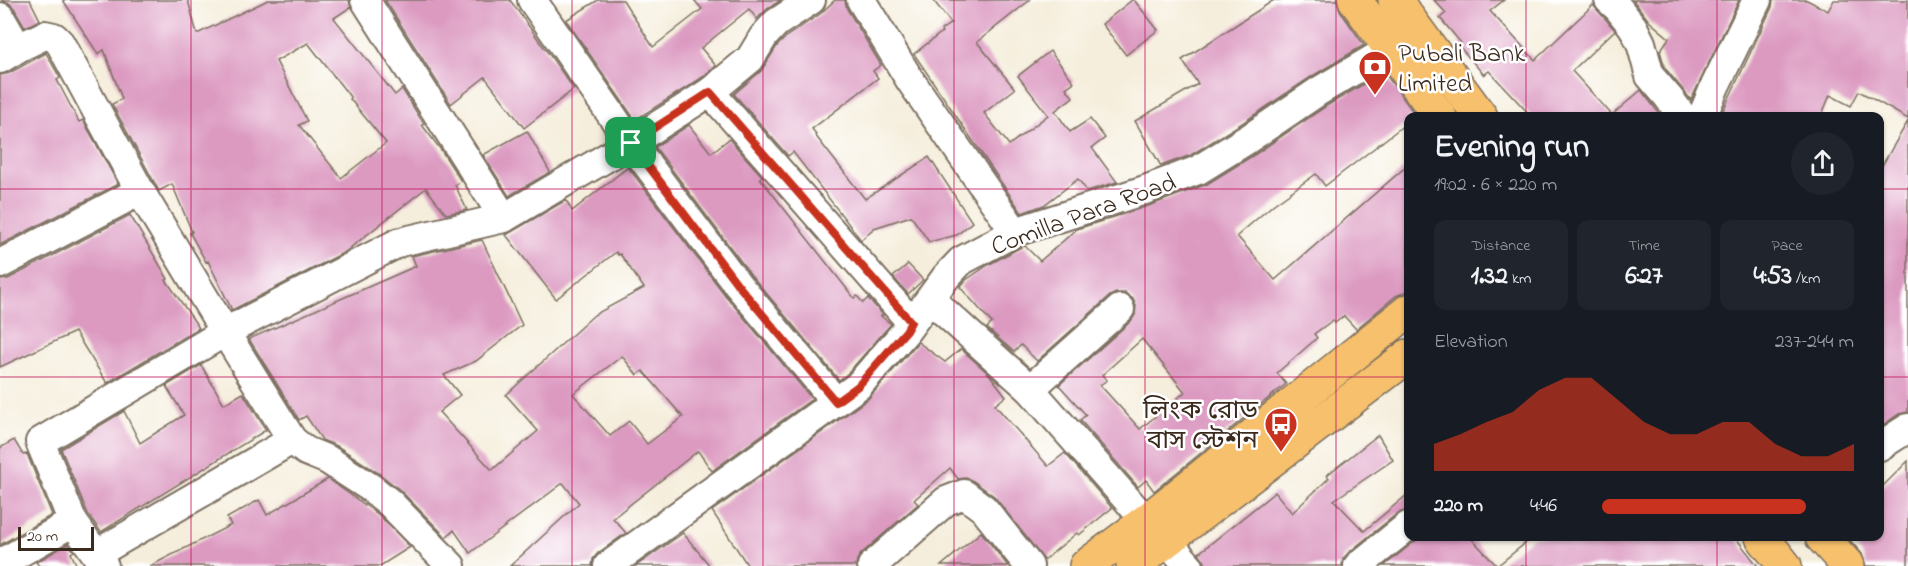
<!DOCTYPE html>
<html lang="en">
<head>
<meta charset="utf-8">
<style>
  body { margin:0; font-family:"Indie Flower","Noto Sans Bengali",sans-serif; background:#20242c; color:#f1f3f6; height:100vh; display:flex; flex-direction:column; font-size:22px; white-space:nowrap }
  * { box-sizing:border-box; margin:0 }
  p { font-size:20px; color:#9ea1a6 }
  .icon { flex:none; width:33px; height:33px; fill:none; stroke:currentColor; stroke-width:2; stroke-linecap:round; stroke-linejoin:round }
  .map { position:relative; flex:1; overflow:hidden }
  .side { position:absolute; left:1404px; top:112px; width:480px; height:429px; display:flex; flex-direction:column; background:#171b24; border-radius:12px; box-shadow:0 2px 4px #0004 }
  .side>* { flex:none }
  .scale { position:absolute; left:18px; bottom:15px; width:76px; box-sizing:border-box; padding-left:6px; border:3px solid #3b2a1e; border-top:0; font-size:16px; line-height:21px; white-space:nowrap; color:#3b2a1e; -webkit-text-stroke:4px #fff; paint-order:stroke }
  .pin { position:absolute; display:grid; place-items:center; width:51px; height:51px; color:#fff; margin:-26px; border-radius:12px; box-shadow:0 3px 9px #0006 }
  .round { display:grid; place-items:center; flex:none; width:63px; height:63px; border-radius:32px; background:#20242c }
  .headline { display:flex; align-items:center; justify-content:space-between; height:102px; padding:0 30px }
  h1 { font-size:33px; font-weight:800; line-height:45px }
  .figures { display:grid; grid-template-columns:repeat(3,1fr); gap:9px; height:102px; padding:6px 30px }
  .figures div { display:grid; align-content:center; border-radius:12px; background:#20242c; text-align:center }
  .figures b { font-size:26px; font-weight:800 }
  .figures small { font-size:16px; font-weight:400 }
  .figures p { font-size:16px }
  .chart { height:168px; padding:12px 30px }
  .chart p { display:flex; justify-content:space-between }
  .chart svg { width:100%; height:108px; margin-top:6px; fill:#c8321e; opacity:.7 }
  ul { padding:0 30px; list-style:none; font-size:20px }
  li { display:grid; grid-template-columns:96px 72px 1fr; align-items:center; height:45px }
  li i { height:15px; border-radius:8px; background:#c8321e }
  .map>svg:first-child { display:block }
  .building { fill:#dc9ac1; fill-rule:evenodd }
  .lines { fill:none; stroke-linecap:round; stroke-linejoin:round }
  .minor-casing { stroke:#7c6f60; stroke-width:32 }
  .major-casing { stroke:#7c6f60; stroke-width:36 }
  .minor { stroke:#fff; stroke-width:28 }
  .major { stroke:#f7c06c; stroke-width:33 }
  .route-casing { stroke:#fff; stroke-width:12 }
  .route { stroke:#c8321e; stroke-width:8 }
  .grid { fill:none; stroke:#c2185b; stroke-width:1.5; stroke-opacity:0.55 }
  .labels { text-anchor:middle; stroke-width:5; stroke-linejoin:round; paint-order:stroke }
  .poi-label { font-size:26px; fill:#3b2a1e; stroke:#fff; text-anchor:start }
  .street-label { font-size:26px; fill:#3b2a1e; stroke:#fff }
</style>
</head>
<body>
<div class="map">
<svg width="1908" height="566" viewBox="0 0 1908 566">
  <rect width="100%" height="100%" fill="#fff"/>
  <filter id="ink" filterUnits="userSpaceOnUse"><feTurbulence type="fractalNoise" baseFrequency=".0167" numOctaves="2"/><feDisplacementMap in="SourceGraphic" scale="12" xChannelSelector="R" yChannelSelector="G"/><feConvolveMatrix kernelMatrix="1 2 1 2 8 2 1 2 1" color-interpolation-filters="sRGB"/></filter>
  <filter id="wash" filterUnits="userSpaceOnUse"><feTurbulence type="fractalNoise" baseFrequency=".008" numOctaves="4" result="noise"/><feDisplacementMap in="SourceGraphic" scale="24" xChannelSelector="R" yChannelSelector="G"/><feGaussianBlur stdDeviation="1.35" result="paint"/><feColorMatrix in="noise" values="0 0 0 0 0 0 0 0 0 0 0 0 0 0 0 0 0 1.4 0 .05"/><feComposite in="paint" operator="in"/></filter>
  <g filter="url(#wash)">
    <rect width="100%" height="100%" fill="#f5eedc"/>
    <g id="blocks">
      <g class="building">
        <polygon points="1,0 30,0 40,20 25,27 14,8 9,3"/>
        <path d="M 63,0 L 188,0 L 197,34 L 268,0 L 349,0 L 351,7 L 334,18 L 395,95 L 402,89 L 424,124 L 422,125 L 441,150 L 461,181 L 455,185 L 467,210 L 446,214 L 426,188 L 345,252 L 232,310 L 208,261 L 206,262 L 190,233 L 192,232 L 172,184 L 159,191 L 112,104 L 122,99 L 104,50 L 98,54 ZM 308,43 L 351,98 L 350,99 L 386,143 L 341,178 L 299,125 L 307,121 L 276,61 Z"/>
        <polygon points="385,0 510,0 574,89 524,128 485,77 451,104"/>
        <polygon points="598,0 623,0 653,47 702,9 694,0 781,0 767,9 757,19 749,9 701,48 716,66 700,79 635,120 566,20"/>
        <polygon points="835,0 845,0 847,9 881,65 873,71 878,78 812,129 816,134 815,135 865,199 929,157 972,222 957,235 929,242 911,216 874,228 861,240 793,152 788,156 734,94 761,71 777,46 787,36 820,14"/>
        <polygon points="933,0 1030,0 977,42 1015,89 984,113 1009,145 1048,115 1018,76 1050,51 1074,82 1066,88 1073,97 1055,111 1070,132 1090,119 1105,138 1092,148 1117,182 1087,191 1078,179 1044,205 1022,213 914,54 942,32 941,30 951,23"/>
        <polygon points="1132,0 1134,0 1158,30 1126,55 1102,24"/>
        <polygon points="1274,0 1337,0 1340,11 1364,45 1311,77 1239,125 1191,155 1161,166 1135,121 1198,84 1182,60"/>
        <polygon points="1434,0 1504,0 1490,11 1535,60 1593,5 1615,30 1572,71 1612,115 1641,90 1662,117 1532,117 1489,71 1484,75 1458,45 1461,43 1440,18 1446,13"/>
        <polygon points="1633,0 1739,0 1691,100 1665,68 1660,51 1669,38 1649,21"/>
        <polygon points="1773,0 1807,0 1828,11 1834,0 1908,0 1908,119 1859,91 1851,106 1830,95 1821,117 1720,117 1772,7"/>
        <polygon points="46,53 60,78 57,80 79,122 83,120 118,184 0,245 0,75 9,73"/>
        <path d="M 1384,72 L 1416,116 L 1408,117 L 1408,122 L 1325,186 L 1316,174 L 1274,204 L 1237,236 L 1275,280 L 1408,165 L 1408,291 L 1396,296 L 1356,329 L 1344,316 L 1335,323 L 1333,320 L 1314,334 L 1317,338 L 1277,373 L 1286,384 L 1154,491 L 1146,480 L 1138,487 L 1080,420 L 1086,415 L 1059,385 L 1131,321 L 1135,315 L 1136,306 L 1133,299 L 1125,293 L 1116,293 L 1110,296 L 1037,361 L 1021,345 L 1014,352 L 987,328 L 992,323 L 960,287 L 966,280 L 988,265 L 1021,247 L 1025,246 L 1040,261 L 1077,229 L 1151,205 L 1207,184 L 1257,153 L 1328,105 ZM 1142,339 L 1185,392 L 1140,429 L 1100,385 L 1107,380 L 1102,375 Z"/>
        <polygon points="1908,121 1908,412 1899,414 1880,427 1880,169"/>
        <polygon points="689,125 711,153 729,139 762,176 760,178 854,298 857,296 863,303 868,298 883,315 881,316 891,324 847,374 839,380 751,275 655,147"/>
        <polygon points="527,131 550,172 509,196 483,155"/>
        <path d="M 628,167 L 725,295 L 812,399 L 712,471 L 698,451 L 613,518 L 626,533 L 598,553 L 593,559 L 592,566 L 510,566 L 579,503 L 563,483 L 470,553 L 454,530 L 446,537 L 400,490 L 380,474 L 337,446 L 322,440 L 306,416 L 299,420 L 249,339 L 416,266 L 412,256 L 482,240 L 522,325 L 476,361 L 444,375 L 460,395 L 439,412 L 492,470 L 538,431 L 506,395 L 594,315 L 644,288 L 620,254 L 618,255 L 616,252 L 556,299 L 506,235 L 566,200 L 572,211 ZM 622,356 L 637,375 L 643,371 L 683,417 L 647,444 L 629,421 L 610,436 L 573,394 Z"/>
        <polygon points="130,215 168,279 166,280 199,328 107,383 75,332 0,367 0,280 8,279"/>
        <polygon points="908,264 923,280 908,294 893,277"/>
        <polygon points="918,342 945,362 961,349 989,374 1006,396 995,405 1048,466 1065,453 1112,508 1079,535 1077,533 1044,560 994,496 973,481 966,478 958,479 950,468 914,500 918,504 861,554 857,560 856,566 748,566 712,511 868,399"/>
        <polygon points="201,365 224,404 243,393 266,430 101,532 88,514 61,449 124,411 140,443 184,415 166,386"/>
        <polygon points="1378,435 1393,460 1334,500 1364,531 1408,494 1408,510 1398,513 1348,553 1343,559 1342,566 1205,566 1205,562 1199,553 1275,492 1292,513 1329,478 1327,475"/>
        <polygon points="14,440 23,455 27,454 52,515 0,545 0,448"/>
        <polygon points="1908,461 1908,566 1866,566 1862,554 1847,537 1880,537 1880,489"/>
        <polygon points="328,479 379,515 410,547 380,566 150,566 231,525 227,518 259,500 267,515"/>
        <polygon points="981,532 1008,566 941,566"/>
        <polygon points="683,533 710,566 636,566"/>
        <polygon points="1420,537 1470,537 1497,566 1384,566"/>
        <polygon points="1533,537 1735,537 1758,566 1497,566"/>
        <polygon points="68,544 74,551 71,553 77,566 39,566 36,562"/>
      </g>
    </g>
  </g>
  <g filter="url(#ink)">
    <use href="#blocks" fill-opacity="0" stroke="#7c6f60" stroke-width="1.5"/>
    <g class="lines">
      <g class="minor-casing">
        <g id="minor">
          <polyline points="365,0 504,218"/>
          <polyline points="532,0 631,143 738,285 836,402"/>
          <polyline points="861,0 910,80 1015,232"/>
          <polyline points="1609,0 1618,8 1633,27 1641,43 1650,76 1668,97 1683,117"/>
          <polyline points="0,17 18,48"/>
          <polyline points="0,59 18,48 45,35 54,37 60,43 140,191 225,332 292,440 306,451 328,460 371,488 390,503 451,566"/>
          <polyline points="710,92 911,322"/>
          <polyline points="1702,117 1715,86 1757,0"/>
          <polyline points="0,264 140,191"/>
          <polyline points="930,299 1030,389 1146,521"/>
          <polyline points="1030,389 1120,309"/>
          <polyline points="1880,446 1908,428"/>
          <polyline points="1167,541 1189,566"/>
          <polyline points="96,554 73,522 40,442 225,332 400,242 504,218 631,143 710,92 750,59 764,36 776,23 811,0"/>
          <polyline points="0,564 73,522"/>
          <polyline points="104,566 96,554 292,440"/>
          <polyline points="608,566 858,386 906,331 946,277 961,261 1015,232 1145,190 1198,170 1248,139 1319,91 1390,49"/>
          <polyline points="872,566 946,501 964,494 984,509 1029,566"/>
          <polyline points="1358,566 1408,526"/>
        </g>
      </g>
      <g class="major-casing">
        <g id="major">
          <polyline points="1355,0 1440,117"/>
          <polyline points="1395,0 1481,117"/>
          <polyline points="1762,537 1785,566"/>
          <polyline points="1822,537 1848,566"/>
          <polyline points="1086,566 1146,521 1408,311"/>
          <polyline points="1133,566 1408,356"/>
        </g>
      </g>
      <use href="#minor" class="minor"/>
      <use href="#major" class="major"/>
    </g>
  </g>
  <g class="lines" filter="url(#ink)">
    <g class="route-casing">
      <polygon id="route" points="710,92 911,322 906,331 858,386 836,402 738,285 631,143"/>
    </g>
    <use href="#route" class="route"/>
  </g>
  <path class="grid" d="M 191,0 L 191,566M 382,0 L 382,566M 572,0 L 572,566M 763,0 L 763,566M 954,0 L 954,566M 1145,0 L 1145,566M 1336,0 L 1336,566M 1526,0 L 1526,117M 1717,0 L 1717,117M 0,189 L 1408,189M 1880,189 L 1908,189M 0,377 L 1408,377M 1880,377 L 1908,377M 1526,537 L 1526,566M 1717,537 L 1717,566"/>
  <defs>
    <g id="bank-pin" transform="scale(1.725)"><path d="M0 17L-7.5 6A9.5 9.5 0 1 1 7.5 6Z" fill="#c8321e" stroke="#fff"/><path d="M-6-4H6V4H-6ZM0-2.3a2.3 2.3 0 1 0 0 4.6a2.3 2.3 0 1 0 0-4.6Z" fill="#fff"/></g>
    <g id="bus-pin" transform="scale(1.725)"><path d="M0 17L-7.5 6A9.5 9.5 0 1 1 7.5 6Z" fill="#c8321e" stroke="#fff"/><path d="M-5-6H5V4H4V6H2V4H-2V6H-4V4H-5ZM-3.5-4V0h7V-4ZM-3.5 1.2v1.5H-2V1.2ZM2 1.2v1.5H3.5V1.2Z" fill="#fff"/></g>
  </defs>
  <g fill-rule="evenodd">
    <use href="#bank-pin" x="1375" y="67"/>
    <use href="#bus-pin" x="1281" y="424"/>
  </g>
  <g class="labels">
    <g class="poi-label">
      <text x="1398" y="61">Pubali Bank<tspan x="1398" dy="30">Limited</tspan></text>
      <text x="1258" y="418" text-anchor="end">লিংক রোড<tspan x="1258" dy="30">বাস স্টেশন</tspan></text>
    </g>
    <g class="street-label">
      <text transform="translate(1083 213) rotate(-20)" y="9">Comilla Para Road</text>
    </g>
  </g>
</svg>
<div class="scale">20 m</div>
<div class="pin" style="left:631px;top:143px;background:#1e9e55"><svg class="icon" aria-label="arrive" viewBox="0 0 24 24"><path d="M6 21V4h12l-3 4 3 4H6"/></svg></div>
<section class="side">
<div class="headline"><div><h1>Evening run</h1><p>19:02 · 6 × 220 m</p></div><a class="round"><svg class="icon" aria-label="share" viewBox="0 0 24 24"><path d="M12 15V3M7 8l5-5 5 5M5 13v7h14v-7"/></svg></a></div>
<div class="figures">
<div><p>Distance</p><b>1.32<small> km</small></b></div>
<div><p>Time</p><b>6:27</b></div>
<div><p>Pace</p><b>4:53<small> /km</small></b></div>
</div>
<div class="chart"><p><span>Elevation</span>237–244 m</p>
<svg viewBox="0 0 160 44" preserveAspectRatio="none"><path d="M0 44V33L10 29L20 24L30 20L40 11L50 6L60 6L70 15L80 24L90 29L100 29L110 24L120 24L130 33L140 38L150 38L160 33V44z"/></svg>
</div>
<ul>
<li><b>220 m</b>4:46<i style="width:81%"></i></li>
</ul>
</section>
</div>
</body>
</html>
